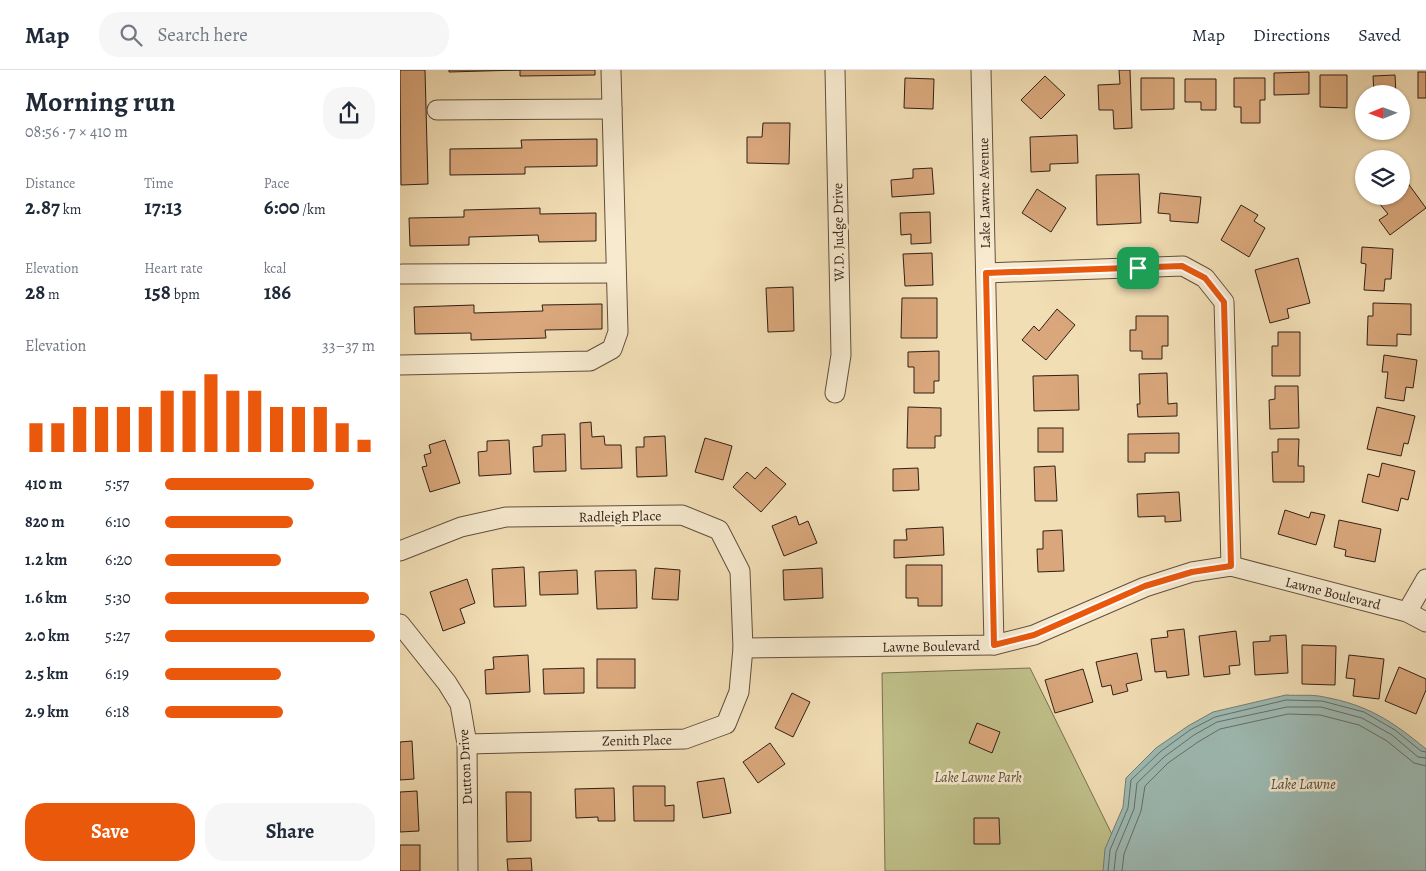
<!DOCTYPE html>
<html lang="en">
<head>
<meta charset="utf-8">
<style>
  body { margin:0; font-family:Alegreya,serif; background:#f6f6f7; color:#1f2937; height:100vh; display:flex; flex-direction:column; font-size:19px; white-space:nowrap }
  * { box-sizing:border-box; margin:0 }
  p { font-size:16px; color:#747a83 }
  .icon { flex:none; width:28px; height:28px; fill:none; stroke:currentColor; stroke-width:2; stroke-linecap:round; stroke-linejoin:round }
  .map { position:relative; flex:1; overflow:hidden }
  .side { display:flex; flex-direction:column; background:#fff; width:400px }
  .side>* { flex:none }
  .needle { width:32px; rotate:269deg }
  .controls { position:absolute; left:955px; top:15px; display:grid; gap:10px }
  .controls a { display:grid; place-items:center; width:55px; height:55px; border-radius:50%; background:#fff; box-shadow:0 1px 4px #0004; font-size:25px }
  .pin { position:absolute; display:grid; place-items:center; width:42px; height:42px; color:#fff; margin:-21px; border-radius:10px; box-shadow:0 2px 8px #0006 }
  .round { display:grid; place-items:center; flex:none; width:52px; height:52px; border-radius:20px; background:#f6f6f7 }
  .overview { display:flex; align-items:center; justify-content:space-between; height:85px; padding:0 25px }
  h1 { font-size:28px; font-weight:700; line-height:38px }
  .stats { display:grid; grid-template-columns:repeat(3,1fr); gap:8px; height:85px; padding:5px 25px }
  .stats div { display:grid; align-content:center }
  .stats b { font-size:21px; font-weight:700 }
  .stats small { font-size:14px; font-weight:400 }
  .stats p { font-size:14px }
  .chart { height:140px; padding:10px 25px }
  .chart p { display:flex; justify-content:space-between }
  .chart svg { width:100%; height:90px; margin-top:5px; stroke:#ea580c; stroke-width:6 }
  .button { display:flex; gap:10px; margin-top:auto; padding:10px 25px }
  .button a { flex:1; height:58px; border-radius:20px; background:#ea580c; color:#fff; font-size:20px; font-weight:700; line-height:58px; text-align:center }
  .button a+a { background:#f6f6f7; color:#1f2937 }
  ul { padding:0 25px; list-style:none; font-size:16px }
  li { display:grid; grid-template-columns:80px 60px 1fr; align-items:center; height:38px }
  li i { height:12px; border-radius:6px; background:#ea580c }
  header { display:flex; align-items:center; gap:30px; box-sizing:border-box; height:70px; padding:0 25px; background:#fff; border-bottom:1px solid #e0e1e3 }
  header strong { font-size:24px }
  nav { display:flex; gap:28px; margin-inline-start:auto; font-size:18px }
  .search { width:350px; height:45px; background:#f6f6f7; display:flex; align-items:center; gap:12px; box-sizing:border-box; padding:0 18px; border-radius:20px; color:#747a83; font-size:19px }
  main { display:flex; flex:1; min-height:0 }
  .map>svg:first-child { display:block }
  .green { fill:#c0c08a; stroke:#787050 }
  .water { fill:#9dbbb5; stroke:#727d76 }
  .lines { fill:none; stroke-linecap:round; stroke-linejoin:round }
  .shore { stroke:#676d66; stroke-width:1 }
  .building { fill:#d9a77b; stroke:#311f17 }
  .minor-casing { stroke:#614f3e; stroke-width:21 }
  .minor { stroke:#f7eacf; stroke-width:19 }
  .route-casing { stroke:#fff; stroke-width:10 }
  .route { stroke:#ea580c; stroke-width:6 }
  .labels { text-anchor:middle; stroke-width:5; stroke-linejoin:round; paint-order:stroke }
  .street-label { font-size:14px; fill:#311f17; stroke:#f7eacf }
  .park-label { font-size:14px; font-style:italic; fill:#5c4f3a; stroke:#f7eacf }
  .water-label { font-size:15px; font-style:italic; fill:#514e46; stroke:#f7eacf }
</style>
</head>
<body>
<header>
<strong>Map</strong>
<div class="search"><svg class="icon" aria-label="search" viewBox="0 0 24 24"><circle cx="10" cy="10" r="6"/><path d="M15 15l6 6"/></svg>Search here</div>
<nav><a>Map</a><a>Directions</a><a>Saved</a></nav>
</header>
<main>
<section class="side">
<div class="overview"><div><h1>Morning run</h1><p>08:56 · 7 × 410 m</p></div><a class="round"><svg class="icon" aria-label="share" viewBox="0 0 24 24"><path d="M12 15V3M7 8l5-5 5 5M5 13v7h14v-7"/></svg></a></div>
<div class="stats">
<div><p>Distance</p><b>2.87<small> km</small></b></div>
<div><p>Time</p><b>17:13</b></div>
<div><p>Pace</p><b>6:00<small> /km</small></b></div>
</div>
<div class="stats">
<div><p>Elevation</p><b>28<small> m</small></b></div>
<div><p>Heart rate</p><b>158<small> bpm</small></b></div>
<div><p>kcal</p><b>186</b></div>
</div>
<div class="chart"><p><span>Elevation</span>33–37 m</p>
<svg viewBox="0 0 160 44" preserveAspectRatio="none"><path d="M5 44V30M15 44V30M25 44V22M35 44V22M45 44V22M55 44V22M65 44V14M75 44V14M85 44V6M95 44V14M105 44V14M115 44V22M125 44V22M135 44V22M145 44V30M155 44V38"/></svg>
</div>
<ul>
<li><b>410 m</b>5:57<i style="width:71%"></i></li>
<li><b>820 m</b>6:10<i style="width:61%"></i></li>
<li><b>1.2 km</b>6:20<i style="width:55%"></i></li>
<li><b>1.6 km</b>5:30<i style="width:97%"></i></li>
<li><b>2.0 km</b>5:27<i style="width:100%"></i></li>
<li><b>2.5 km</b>6:19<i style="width:55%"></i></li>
<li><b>2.9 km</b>6:18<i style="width:56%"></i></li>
</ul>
<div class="button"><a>Save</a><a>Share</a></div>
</section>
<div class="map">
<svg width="1026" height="801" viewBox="0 0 1026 801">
  <rect width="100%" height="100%" fill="#f2deb5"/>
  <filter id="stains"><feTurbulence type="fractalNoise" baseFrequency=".004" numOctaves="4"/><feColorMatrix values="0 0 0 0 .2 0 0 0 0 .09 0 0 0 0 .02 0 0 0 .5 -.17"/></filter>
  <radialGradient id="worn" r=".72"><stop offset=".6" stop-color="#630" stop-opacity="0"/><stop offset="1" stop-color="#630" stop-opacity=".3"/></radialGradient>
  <polygon class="green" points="630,598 730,801 485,801 482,603"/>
  <path class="water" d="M 886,625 C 898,626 912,624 924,627 C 968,635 992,651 1026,679 L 1026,801 L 703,801 L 705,779 L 723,737 L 726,708 L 756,678 L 788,656 L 813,642 Z"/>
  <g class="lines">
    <g class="shore">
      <polyline points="708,801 710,780 728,738 731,710 760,682 790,660 815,647 886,630 922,631 964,642 995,660 1021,681 1026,682"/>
      <polyline points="714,801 716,782 734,739 737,713 764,687 794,665 817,652 887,637 921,637 962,648 992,665 1018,687 1026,688"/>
      <polyline points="722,801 724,784 741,741 745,716 768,693 798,672 820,659 888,644 920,645 959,655 987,671 1014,693 1026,696"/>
    </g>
  </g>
  <g class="building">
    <polygon points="0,0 25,0 28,114 1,115"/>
    <polygon points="49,0 195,0 195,5 120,6 120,0 49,2"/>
    <polygon points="719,0 730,0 732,58 714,59 713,40 699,40 698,15 720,14"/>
    <polygon points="909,2 909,24 874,25 874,3"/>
    <rect x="1018" y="2" width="8" height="26"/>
    <polygon points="920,5 947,5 947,38 920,37"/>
    <polygon points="995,5 996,24 974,24 973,6"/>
    <polygon points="645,6 665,25 641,49 621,30"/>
    <polygon points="505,8 534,9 533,39 504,38"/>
    <polygon points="741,8 774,8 774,39 741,40"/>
    <polygon points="834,8 865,8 865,30 860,30 860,53 841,53 841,37 834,37"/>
    <polygon points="785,9 816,9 816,40 801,40 801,32 785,32"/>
    <polygon points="363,53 390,53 389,94 347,93 347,67 362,67"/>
    <polygon points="677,65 678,93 650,94 650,101 631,102 630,67"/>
    <polygon points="197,69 197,96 125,97 125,104 50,105 50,79 122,78 121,70"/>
    <polygon points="532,98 534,124 492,127 491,110 513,108 513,99"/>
    <polygon points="739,104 741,153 697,155 696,105"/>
    <polygon points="1007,112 1026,138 990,165 979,150 988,144 979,133 988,126 1001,126 1001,116"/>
    <polygon points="637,119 666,138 651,162 622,143"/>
    <polygon points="760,123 801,127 798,153 770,151 770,144 758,143"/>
    <polygon points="841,135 858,145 854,151 865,158 849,187 821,170"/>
    <polygon points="140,138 140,144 196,143 196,171 139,172 138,165 69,167 69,175 10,176 9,148 64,147 64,140"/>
    <polygon points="530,142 531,173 511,174 511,164 501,165 500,143"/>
    <polygon points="962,177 993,179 991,209 985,209 984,221 964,220 966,194 961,193"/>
    <polygon points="532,183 533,215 505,216 503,184"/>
    <polygon points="898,188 910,233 887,239 889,248 870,253 855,200"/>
    <polygon points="393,217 394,261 368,262 366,218"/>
    <polygon points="502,228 537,228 537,268 501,268"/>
    <polygon points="973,233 1011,234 1011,265 997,264 997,276 967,275 968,246 973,246"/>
    <polygon points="202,234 202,259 145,260 146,268 71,270 71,263 15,264 14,237 74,235 74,243 143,241 142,235"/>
    <polygon points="657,239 675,255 646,290 622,270 634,256 639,261"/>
    <polygon points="736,246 768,246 768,276 762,276 762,289 742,289 742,281 730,281 730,260 736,260"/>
    <polygon points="878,262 900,262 900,306 872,306 872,276 878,276"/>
    <polygon points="539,281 539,311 534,311 534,323 514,323 514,297 508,297 508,282"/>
    <polygon points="984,285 1017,290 1013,318 1006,317 1004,331 985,328 988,302 982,302"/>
    <polygon points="767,303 768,334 777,333 777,346 738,347 737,334 740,334 739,304"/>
    <polygon points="678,305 679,340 634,341 633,306"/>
    <polygon points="875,316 898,316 899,358 870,359 869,330 875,329"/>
    <polygon points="508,337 541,338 541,366 535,366 535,378 507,378"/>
    <polygon points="977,337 1015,346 1008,374 1004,373 1001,386 967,379"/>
    <polygon points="191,352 192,367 204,366 205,375 221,375 222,398 181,399 180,353"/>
    <rect x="638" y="358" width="25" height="24"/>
    <polygon points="779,363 779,383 745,383 745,392 728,392 728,364"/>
    <polygon points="165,364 166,401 134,402 133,377 142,376 142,365"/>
    <polygon points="265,366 267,406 237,407 236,377 244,377 244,367"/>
    <polygon points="305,368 332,376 323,410 295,402"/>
    <polygon points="878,369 899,369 898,396 904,396 904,412 873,412 872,382 878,382"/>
    <polygon points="45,370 60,413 30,422 22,397 27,396 24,385 31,383 29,375"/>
    <polygon points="109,370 111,404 79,406 78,382 87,381 87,371"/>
    <polygon points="982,393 1015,401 1008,430 1001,428 998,441 962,432 968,404 979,407"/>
    <polygon points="655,396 657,431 635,431 634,397"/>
    <polygon points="366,397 386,414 361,442 333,417 347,402 355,409"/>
    <polygon points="518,398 519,420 493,421 493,399"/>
    <polygon points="779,422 781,451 765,452 765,446 738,447 737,424"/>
    <polygon points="885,440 909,448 911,442 925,445 916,475 878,464"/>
    <polygon points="396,446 399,455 408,451 417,473 384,486 372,456"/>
    <polygon points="939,450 981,459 975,492 945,486 946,480 934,477"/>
    <polygon points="543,457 544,485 494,488 494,470 507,470 506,459"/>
    <polygon points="662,460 664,501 638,502 637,479 643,479 643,461"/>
    <polygon points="506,495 542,495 542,536 518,536 518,528 506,528"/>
    <polygon points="124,497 126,536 94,537 92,499"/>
    <polygon points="255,498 280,500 278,530 252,529"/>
    <polygon points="422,498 423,528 384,530 383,500"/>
    <polygon points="177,500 178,524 140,525 139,502"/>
    <polygon points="236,500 237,538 197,539 195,501"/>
    <polygon points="67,509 75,533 60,539 65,553 43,561 30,522"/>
    <polygon points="784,559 789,605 767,608 766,601 755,602 751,569 768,567 767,561"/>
    <polygon points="836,561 840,595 829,596 830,604 804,607 799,566"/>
    <polygon points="886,565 888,603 855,605 853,572 870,571 870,566"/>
    <polygon points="902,575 936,576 935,615 902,614"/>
    <polygon points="737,583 742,610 726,614 728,621 713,625 711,615 702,617 696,592"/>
    <polygon points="128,585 130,622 86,624 85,600 94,599 93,587"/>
    <polygon points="949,585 984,589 979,629 953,626 955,609 946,608"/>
    <rect x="197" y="589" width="38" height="29"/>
    <polygon points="999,597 1026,609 1026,620 1016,644 985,631"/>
    <polygon points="184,598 184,623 144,624 143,599"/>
    <polygon points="683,599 693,632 655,643 645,610"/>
    <polygon points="392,623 410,632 393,667 375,658"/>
    <polygon points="577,653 600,662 592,683 569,673"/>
    <polygon points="12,671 14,709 0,710 0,672"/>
    <polygon points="370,673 385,694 358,713 343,692"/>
    <polygon points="324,708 331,743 303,748 297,712"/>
    <polygon points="233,716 265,716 265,736 274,735 274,751 234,751"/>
    <polygon points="214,718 215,751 198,751 198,747 176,748 175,719"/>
    <polygon points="17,721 19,761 0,762 0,722"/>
    <polygon points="106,722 131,722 131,771 107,772"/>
    <polygon points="574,748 599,748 600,774 574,774"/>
    <rect x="0" y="775" width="20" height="26"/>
    <polygon points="131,788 132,801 108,801 107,789"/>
  </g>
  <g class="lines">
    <g class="minor-casing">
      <g id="minor">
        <polyline points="435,0 441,285 435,323"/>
        <polyline points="581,0 594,575"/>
        <polyline points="37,40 212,39"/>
        <polyline points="586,203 783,196 805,208 824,232 831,496"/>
        <polyline points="2,204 216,203"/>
        <polyline points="0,295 190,291 212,279 218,262 211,0"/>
        <polyline points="0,481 61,457 106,447 282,445 319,460 340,501 343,578 339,622 326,654 285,669 67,674"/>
        <polyline points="1007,542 1026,509"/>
        <polyline points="0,554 47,613 60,634 67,674 68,801"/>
        <polyline points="343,578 594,575 634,565 745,517 792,502 831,496 1007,542 1026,552"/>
      </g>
    </g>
    <use href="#minor" class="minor"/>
  </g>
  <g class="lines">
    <g class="route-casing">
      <polygon id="route" points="782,196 805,208 824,232 831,496 792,502 745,516 634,565 594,575 586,203"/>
    </g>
    <use href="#route" class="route"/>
  </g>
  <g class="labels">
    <g class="street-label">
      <text transform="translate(584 123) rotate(-91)" y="5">Lake Lawne Avenue</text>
      <text transform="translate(438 162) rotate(-91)" y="5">W.D. Judge Drive</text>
      <text transform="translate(220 446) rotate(-1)" y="5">Radleigh Place</text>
      <text transform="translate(933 523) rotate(14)" y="5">Lawne Boulevard</text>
      <text transform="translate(531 576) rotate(-1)" y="5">Lawne Boulevard</text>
      <text transform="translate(237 670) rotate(-1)" y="5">Zenith Place</text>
      <text transform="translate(65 697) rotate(-93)" y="5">Dutton Drive</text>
    </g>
    <g class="park-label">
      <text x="578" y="712">Lake Lawne Park</text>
    </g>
    <g class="water-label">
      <text x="903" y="719">Lake Lawne</text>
    </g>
  </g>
  <rect width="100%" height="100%" filter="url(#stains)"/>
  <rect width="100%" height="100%" fill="url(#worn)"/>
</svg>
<div class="controls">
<a><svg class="needle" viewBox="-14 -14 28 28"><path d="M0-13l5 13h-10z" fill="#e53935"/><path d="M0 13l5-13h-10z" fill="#747a83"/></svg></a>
<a><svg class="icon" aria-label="layers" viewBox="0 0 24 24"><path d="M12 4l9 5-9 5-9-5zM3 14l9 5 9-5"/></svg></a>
</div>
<div class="pin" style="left:738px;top:198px;background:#1e9e55"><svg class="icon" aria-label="arrive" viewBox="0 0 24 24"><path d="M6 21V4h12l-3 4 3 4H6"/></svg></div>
</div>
</main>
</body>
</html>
